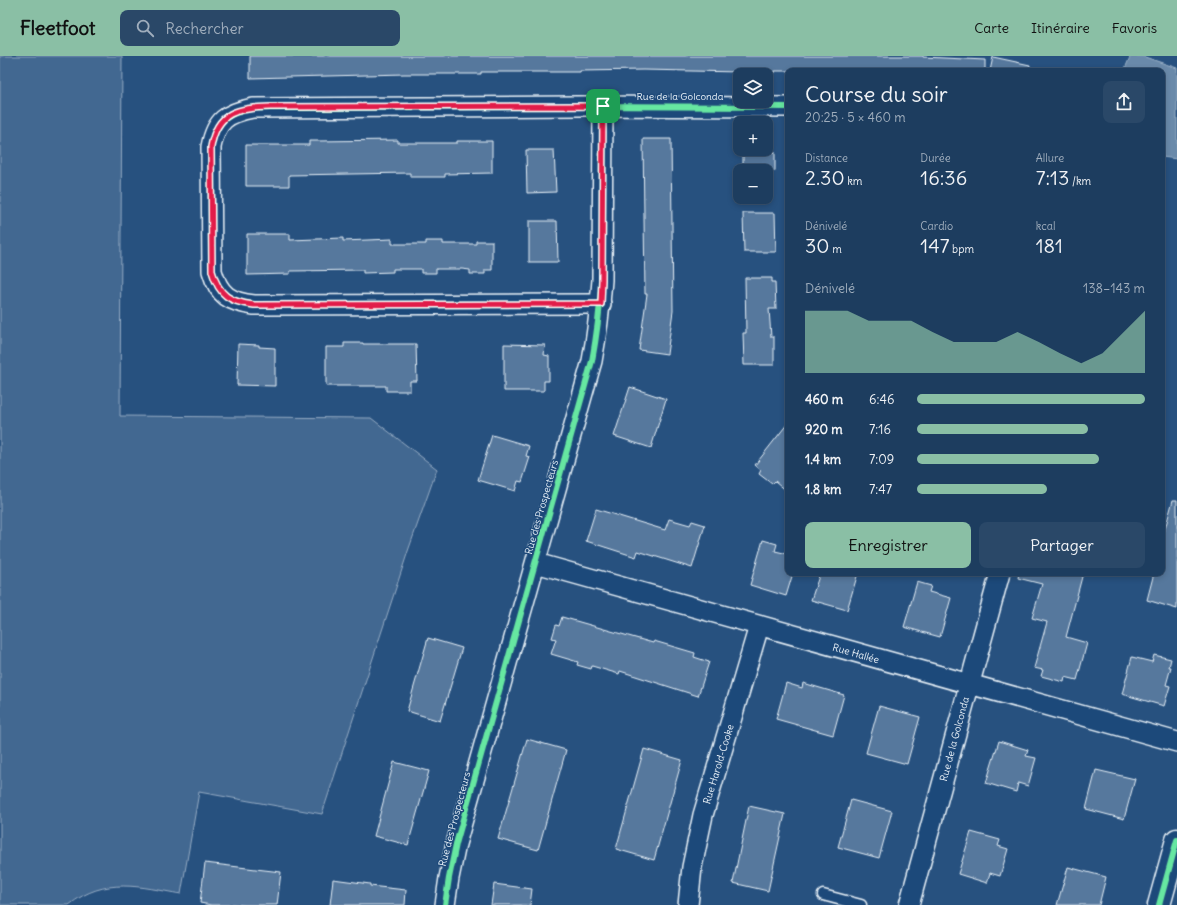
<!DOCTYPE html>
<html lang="fr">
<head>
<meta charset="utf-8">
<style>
  body { margin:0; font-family:Delius,sans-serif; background:#2a4868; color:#f1f3f6; height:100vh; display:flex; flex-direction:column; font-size:15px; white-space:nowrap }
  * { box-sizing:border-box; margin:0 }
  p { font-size:13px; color:#a0aebd }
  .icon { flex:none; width:22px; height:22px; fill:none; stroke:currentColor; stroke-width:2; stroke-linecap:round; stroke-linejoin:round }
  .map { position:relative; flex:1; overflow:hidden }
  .panel { position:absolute; left:785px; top:12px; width:380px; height:508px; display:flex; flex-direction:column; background:#1d3d5f; border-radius:8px; box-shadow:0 2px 6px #0003,0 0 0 1px #3b5674 }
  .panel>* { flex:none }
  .buttons { position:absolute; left:733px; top:12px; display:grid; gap:8px }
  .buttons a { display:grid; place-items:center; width:40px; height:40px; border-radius:8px; background:#1d3d5f; box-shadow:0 2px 6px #0003,0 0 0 1px #3b5674; font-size:20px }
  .pin { position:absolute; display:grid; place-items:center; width:34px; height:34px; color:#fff; margin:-17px; border-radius:8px; box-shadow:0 2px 6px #0006 }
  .round { display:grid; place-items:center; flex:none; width:42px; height:42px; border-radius:8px; background:#2a4868 }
  .headline { display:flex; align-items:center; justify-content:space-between; height:68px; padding:0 20px }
  h1 { font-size:22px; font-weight:600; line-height:30px }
  .metrics { display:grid; grid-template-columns:repeat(3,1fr); gap:6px; height:68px; padding:4px 20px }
  .metrics div { display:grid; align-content:center }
  .metrics b { font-size:20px; font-weight:600 }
  .metrics small { font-size:11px; font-weight:400 }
  .metrics p { font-size:11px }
  .chart { height:112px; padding:8px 20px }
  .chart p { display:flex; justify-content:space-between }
  .chart svg { width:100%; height:72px; margin-top:4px; fill:#8abfa5; opacity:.7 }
  .primary-button { display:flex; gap:8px; margin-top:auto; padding:8px 20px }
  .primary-button a { flex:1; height:46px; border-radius:8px; background:#8abfa5; color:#111; font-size:16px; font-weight:600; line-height:46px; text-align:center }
  .primary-button a+a { background:#2a4868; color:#f1f3f6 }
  ul { padding:0 20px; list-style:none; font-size:13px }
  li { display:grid; grid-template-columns:64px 48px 1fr; align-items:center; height:30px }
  li i { height:10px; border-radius:5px; background:#8abfa5 }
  header { display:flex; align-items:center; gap:24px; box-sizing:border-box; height:56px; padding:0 20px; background:#8abfa5; color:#111 }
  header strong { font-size:19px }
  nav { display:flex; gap:22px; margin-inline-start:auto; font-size:14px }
  .search { width:280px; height:36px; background:#2a4868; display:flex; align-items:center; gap:10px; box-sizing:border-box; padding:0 14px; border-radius:8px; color:#a0aebd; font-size:15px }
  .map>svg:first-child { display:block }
  .green { fill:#436891; stroke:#96acc4 }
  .water { fill:#6b8aaa; stroke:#9db3c9 }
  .building { fill:#57789d; stroke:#e8f1f8 }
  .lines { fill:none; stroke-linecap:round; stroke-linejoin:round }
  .lane-casing { stroke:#e8f1f8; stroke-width:13 }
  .street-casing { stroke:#e8f1f8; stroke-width:22 }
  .secondary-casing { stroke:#e8f1f8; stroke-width:25 }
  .lane { stroke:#1f4a7a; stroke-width:10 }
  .street { stroke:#1f4a7a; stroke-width:19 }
  .secondary { stroke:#1f4a7a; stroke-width:22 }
  .cycleway-casing { stroke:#1f4a7a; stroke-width:8 }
  .cycleway { stroke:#66e7a1; stroke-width:6 }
  .route-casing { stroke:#fff; stroke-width:8 }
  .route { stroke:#e11d48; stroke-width:5 }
  .labels { text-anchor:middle; stroke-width:3; stroke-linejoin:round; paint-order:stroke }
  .street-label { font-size:10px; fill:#e8f1f8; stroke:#1f4a7a }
</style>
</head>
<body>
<header>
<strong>Fleetfoot</strong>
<div class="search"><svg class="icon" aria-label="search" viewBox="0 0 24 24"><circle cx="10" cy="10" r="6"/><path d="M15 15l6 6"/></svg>Rechercher</div>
<nav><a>Carte</a><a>Itinéraire</a><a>Favoris</a></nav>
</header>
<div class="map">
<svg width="1177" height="849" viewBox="0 0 1177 849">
  <rect width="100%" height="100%" fill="#27517f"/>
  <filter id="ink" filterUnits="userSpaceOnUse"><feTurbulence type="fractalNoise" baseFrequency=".025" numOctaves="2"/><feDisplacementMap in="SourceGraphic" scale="8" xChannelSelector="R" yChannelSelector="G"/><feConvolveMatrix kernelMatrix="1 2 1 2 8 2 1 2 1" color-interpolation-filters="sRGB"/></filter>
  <g filter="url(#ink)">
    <path class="green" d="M 0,0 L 122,0 L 120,360 L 371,362 L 437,413 L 408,495 L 322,758 L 199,736 L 181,838 C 140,831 105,820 69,849 L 0,849 Z"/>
    <polygon class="water" points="1134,0 1142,0 1177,12 1177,103 1162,101 1162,15 1124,15 1130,1"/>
    <g class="building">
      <polygon points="250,0 923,0 923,1 985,4 985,15 775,15 775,17 741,17 741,16 643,14 580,15 580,16 481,16 481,18 404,18 250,22"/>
      <polygon points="993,1 1030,9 1029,15 990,15"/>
      <polygon points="643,83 671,83 673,255 667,298 639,294 647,238 645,238"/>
      <polygon points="398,84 398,87 457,87 457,85 492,85 492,117 445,118 445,121 410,121 410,117 289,119 289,130 246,130 246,89 309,89 309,85 317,85"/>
      <polygon points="526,94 554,94 556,136 527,137"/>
      <rect x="743" y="96" width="32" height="19"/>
      <polygon points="743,157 775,157 776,196 744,196"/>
      <polygon points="529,165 557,165 558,206 529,206"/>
      <polygon points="247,178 290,178 290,184 343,182 343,185 392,183 392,188 426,188 426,185 443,185 443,188 476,188 476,185 492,185 492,214 485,214 485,218 470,218 470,214 462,213 436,213 436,217 421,217 421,213 393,213 393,216 363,217 363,214 290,215 290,218 247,219"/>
      <polygon points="745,222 772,222 772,226 775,226 776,253 769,253 771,281 774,281 774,309 744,309 743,277 746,277"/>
      <polygon points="344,287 363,287 363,288 416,288 417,325 410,325 410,335 386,335 386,330 326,330 326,291 344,291"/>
      <polygon points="238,288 259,289 259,291 275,292 275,330 237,329"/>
      <polygon points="504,288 545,289 544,299 549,300 549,325 544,325 544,335 504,335"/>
      <polygon points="630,331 666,343 651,392 614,380"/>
      <polygon points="788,367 788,436 775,425 772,428 759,418 761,414 755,409"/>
      <polygon points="492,379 529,390 526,400 530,401 522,426 518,425 515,435 478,424"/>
      <polygon points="1173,444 1177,444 1177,553 1147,544 1154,517 1162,517 1162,484"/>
      <polygon points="596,453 665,474 669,463 690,469 692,465 705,469 692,512 638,495 636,501 586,485"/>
      <polygon points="763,484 777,488 775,495 788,498 788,517 793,517 786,540 750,529"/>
      <polygon points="820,517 858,517 847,554 811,544"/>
      <polygon points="1019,517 1083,517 1066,581 1087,587 1077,624 1065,621 1064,626 1041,620 1043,614 1034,612 1047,566 1032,562 1042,528 1018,522"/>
      <polygon points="917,526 931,530 929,536 951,542 940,581 904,571"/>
      <polygon points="562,561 653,587 654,585 695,597 694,601 709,606 698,640 620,615 619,618 592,610 591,613 577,609 578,606 551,598 556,583 552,582 556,569 559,570"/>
      <polygon points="428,582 462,592 440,665 407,655"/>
      <polygon points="1154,599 1171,603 1169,611 1171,611 1166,629 1170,630 1164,650 1122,638 1132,601 1152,606"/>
      <polygon points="786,627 802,632 803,627 844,639 833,679 776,663"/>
      <polygon points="879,650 920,661 907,708 866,697"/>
      <polygon points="527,683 566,694 538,794 498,783"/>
      <polygon points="999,685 1028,694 1026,700 1036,702 1028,730 1018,727 1016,736 986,727"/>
      <polygon points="644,693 682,704 654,804 616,793"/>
      <polygon points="394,706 429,715 408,789 374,780"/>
      <polygon points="1096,714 1135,723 1124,763 1086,753"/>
      <polygon points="851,744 892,755 879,802 838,791"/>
      <polygon points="749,750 785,758 768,835 733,827"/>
      <polygon points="971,776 1000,784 998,790 1008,793 1000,820 990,817 987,827 958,818"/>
      <polygon points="205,807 281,816 277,849 245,849 232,848 232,849 211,849 200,847"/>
      <polygon points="1068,811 1106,821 1099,849 1057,849"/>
      <polygon points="333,823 370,828 370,830 406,834 405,849 330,849"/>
      <polygon points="494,828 532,833 530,849 491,849"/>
    </g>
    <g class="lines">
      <g class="lane-casing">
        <polyline id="lane" points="823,839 861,849"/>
      </g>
      <g class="street-casing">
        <g id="street">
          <path d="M 601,248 L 254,249 C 230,246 219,240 212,215 L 211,91 C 216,64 227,57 253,52 L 581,50 L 788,51"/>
          <polyline points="536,507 1177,686"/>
          <path d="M 445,849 L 449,822 L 456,788 L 592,305 C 597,278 600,252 602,224 L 603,50"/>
          <polyline points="688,849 692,811 703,759 759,570"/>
          <polyline points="909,849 1000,517"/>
        </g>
      </g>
      <g class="secondary-casing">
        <polyline id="secondary" points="1159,849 1177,784"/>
      </g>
      <use href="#lane" class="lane"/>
      <use href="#street" class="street"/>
      <use href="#secondary" class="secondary"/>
      <g class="cycleway-casing">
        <g id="cycleway">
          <path d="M 601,248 L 254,249 C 230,246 219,240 212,215 L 211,91 C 216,64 227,57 253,52 L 581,50 L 788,51"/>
          <path d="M 445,849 L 449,822 L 456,788 L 592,305 C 597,278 600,252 602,224 L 603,50"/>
          <polyline points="1159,849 1177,784"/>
        </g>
      </g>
      <use href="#cycleway" class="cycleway"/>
    </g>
  </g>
  <g class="lines" filter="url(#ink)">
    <g class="route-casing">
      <path id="route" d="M 603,50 L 602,224 L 601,248 L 254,249 C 230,246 219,240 212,215 L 211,91 C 217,55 238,52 270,51 Z"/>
    </g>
    <use href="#route" class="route"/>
  </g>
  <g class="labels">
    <g class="street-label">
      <text x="680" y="44">Rue de la Golconda</text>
      <text transform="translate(541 451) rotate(-74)" y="4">Rue des Prospecteurs</text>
      <text transform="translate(856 597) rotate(16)" y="4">Rue Hallée</text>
      <text transform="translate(954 683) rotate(-75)" y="4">Rue de la Golconda</text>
      <text transform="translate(718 708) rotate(-73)" y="4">Rue Harold-Cooke</text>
      <text transform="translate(454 763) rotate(-75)" y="4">Rue des Prospecteurs</text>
    </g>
  </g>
</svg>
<div class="buttons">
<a><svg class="icon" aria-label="layers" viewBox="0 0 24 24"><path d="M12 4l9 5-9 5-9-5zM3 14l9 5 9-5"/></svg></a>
<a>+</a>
<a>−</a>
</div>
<div class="pin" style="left:603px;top:50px;background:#1e9e55"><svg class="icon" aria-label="arrive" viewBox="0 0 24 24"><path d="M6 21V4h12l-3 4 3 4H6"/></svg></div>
<section class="panel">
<div class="headline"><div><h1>Course du soir</h1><p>20:25 · 5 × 460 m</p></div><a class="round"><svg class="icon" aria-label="share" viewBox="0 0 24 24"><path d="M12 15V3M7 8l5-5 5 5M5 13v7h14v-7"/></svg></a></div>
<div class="metrics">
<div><p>Distance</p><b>2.30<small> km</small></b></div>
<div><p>Durée</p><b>16:36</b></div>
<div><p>Allure</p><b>7:13<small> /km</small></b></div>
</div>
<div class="metrics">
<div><p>Dénivelé</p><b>30<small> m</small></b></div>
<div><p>Cardio</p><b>147<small> bpm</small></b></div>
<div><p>kcal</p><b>181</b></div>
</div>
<div class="chart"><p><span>Dénivelé</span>138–143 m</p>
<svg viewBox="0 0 160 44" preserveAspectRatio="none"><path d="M0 44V6L10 6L20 6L30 12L40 12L50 12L60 19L70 25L80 25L90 25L100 19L110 25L120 32L130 38L140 32L150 19L160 6V44z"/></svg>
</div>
<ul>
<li><b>460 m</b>6:46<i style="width:100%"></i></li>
<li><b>920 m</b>7:16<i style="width:75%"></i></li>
<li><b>1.4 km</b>7:09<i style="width:80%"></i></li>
<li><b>1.8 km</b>7:47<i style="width:57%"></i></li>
</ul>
<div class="primary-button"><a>Enregistrer</a><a>Partager</a></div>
</section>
</div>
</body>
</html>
